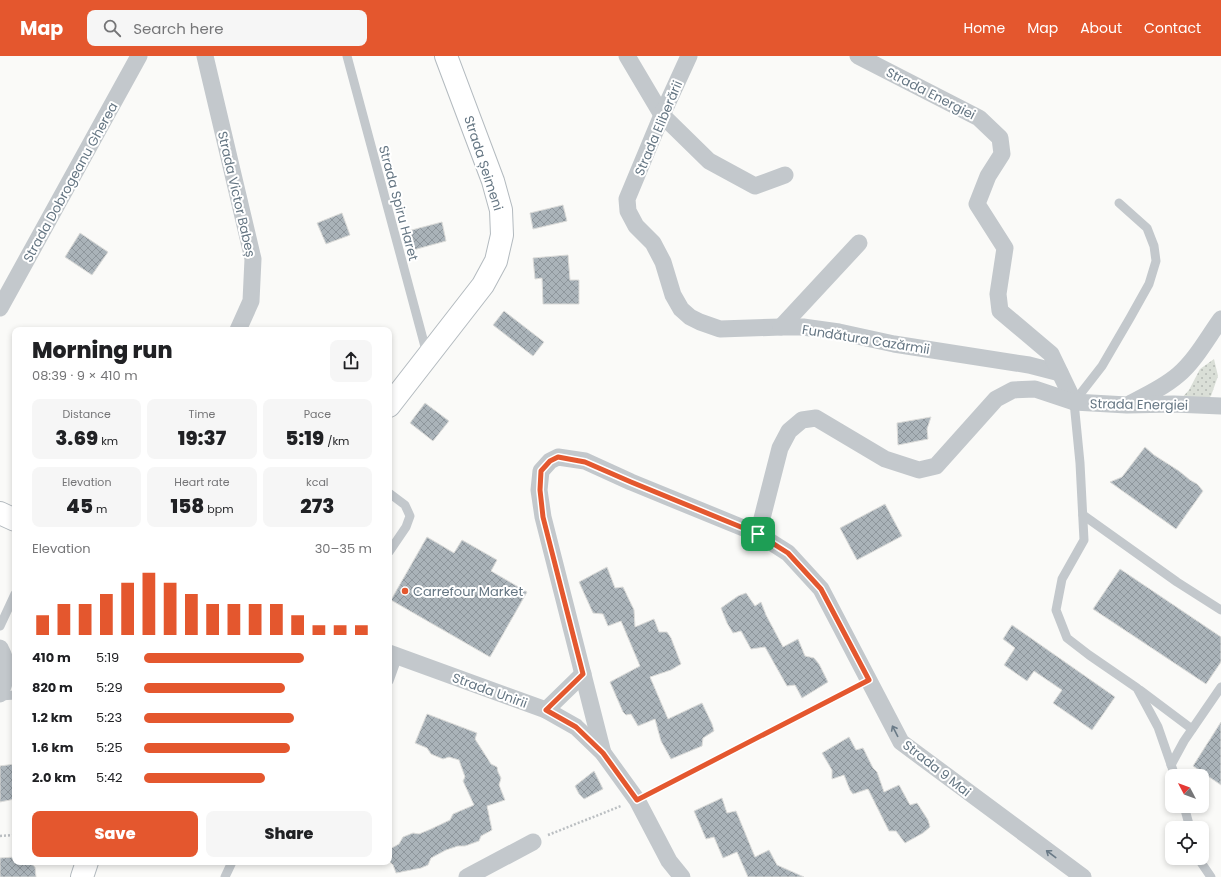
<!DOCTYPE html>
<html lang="en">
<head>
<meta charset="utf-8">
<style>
  body { margin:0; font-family:Poppins,sans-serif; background:#f6f6f6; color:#202124; height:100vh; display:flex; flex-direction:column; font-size:15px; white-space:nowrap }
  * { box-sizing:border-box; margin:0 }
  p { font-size:13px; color:#757577 }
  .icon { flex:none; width:22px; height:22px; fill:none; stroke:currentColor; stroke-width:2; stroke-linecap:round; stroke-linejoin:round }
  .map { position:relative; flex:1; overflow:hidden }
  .details { position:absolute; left:12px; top:271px; width:380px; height:538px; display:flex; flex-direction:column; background:#fff; border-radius:8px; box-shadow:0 2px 6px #0003 }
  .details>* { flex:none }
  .needle { width:26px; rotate:311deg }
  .buttons { position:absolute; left:1165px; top:713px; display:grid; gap:8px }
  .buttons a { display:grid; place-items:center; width:44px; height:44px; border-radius:8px; background:#fff; box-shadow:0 2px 6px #0003; font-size:20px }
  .pin { position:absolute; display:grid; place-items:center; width:34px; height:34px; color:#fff; margin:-17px; border-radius:8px; box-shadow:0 2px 6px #0006 }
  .round { display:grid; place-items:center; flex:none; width:42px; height:42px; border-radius:8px; background:#f6f6f6 }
  .overview { display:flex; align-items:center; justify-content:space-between; height:68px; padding:0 20px }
  h1 { font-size:22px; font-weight:800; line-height:30px }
  .stats { display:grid; grid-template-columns:repeat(3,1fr); gap:6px; height:68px; padding:4px 20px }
  .stats div { display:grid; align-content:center; border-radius:8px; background:#f6f6f6; text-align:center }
  .stats b { font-size:20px; font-weight:800 }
  .stats small { font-size:11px; font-weight:400 }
  .stats p { font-size:11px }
  .chart { height:112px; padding:8px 20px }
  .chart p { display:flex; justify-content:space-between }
  .chart svg { width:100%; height:72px; margin-top:4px; stroke:#e4572e; stroke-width:6 }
  .action { display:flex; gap:8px; margin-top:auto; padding:8px 20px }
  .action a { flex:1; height:46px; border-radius:8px; background:#e4572e; color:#fff; font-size:16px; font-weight:800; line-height:46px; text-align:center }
  .action a+a { background:#f6f6f6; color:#202124 }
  ul { padding:0 20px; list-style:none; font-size:13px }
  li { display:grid; grid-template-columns:64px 48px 1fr; align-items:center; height:30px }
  li i { height:10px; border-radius:5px; background:#e4572e }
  header { display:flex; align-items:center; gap:24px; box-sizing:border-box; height:56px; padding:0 20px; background:#e4572e; color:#fff }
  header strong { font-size:19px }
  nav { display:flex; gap:22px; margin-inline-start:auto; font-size:14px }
  .search { width:280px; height:36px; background:#f6f6f6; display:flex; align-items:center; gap:10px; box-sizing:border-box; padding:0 14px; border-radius:8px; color:#757577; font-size:15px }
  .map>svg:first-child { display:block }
  .grass { fill:url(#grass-dots) }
  .building { fill:url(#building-cross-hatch); stroke:#dcdcda }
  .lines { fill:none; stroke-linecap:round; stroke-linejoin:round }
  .secondary-casing { stroke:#b3babf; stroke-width:24 }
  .path { stroke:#bbbfc2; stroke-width:2.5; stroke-dasharray:2 2; stroke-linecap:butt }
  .lane { stroke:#c3c8cc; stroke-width:9 }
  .street { stroke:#c3c8cc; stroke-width:17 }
  .secondary { stroke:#fff; stroke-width:22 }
  .oneway { stroke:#6a7a87 }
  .route-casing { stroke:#fff; stroke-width:8 }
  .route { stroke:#e4572e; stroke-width:5 }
  .poi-dot { fill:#e4572e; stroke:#fff; stroke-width:1.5 }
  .labels { text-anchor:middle; stroke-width:4; stroke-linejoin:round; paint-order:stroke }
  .street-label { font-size:13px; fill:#657683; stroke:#fff }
  .poi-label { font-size:13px; fill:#657683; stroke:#fff; text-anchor:start }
</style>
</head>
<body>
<header>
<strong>Map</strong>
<div class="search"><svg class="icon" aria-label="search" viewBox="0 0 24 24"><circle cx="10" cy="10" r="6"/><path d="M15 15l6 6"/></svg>Search here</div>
<nav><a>Home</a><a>Map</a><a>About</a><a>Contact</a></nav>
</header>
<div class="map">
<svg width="1221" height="821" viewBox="0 0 1221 821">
  <defs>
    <pattern id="grass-dots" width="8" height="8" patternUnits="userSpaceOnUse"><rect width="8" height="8" fill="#dadfd7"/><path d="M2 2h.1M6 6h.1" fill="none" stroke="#b4b9b4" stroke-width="1.8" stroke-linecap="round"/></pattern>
    <pattern id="building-cross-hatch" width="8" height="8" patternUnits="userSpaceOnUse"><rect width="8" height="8" fill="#aab3b9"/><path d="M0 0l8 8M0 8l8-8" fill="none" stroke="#8e969c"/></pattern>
  </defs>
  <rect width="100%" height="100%" fill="#fafaf8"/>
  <polygon class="grass" points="1214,303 1218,320 1211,340 1195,351 1178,346 1189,334 1200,313"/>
  <g class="building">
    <polygon points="563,149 567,165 533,173 530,157"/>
    <polygon points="342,157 350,179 326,188 317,167"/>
    <polygon points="442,166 446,185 413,194 408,175"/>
    <polygon points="80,177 108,196 92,219 65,201"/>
    <polygon points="568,199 570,224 579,224 579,248 543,248 542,222 535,223 533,202"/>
    <polygon points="504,255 544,286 533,300 493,269"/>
    <polygon points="425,347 449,365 433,385 410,367"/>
    <polygon points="931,361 927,373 928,383 898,389 897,367"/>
    <polygon points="1145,391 1154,399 1179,415 1190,424 1197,428 1203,435 1176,473 1110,426 1122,421"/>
    <polygon points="885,448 902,480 857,504 840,472"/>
    <polygon points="427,481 454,497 462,484 497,504 491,515 527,536 490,601 391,544"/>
    <polygon points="607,511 615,532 623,531 634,554 635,571 654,563 659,576 667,576 671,582 681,608 671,614 650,621 668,663 702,647 712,668 714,675 703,682 702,690 671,703 661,685 655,663 638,670 631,658 626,659 623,656 610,626 640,610 621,565 608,570 603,558 593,557 579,526"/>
    <polygon points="1120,513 1221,581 1221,606 1206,628 1093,553"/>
    <polygon points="746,537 755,550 761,546 766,559 783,591 798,583 805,600 814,602 819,608 828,626 802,642 795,629 787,630 765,591 751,593 741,575 733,577 727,567 721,552 738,540"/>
    <polygon points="1012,569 1115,641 1092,674 1053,647 1062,634 1034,615 1027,625 1004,609 1015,592 1003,583"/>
    <polygon points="427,658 477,677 475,683 491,708 497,711 498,716 501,722 499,729 505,744 487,750 492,774 481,780 479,785 465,790 458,790 446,794 431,802 428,809 421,812 396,817 393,809 389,805 390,793 399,788 403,781 413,777 419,778 431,773 450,764 453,758 474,749 463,725 465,721 459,704 449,701 443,703 431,698 427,692 415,687"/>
    <polygon points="1221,666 1221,729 1193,710"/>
    <polygon points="849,681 856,694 863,692 873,712 877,716 884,736 899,729 910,749 917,747 928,764 930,771 923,777 905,787 896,775 889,775 868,733 853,738 850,734 844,719 832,723 832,714 822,697"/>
    <polygon points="15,708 15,743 0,746 0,710"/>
    <polygon points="594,715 603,733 584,743 579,738 575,730"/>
    <polygon points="722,742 727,757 736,755 755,801 769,794 777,809 804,821 748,821 737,796 723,802 714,781 706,783 694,755"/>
    <polygon points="15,801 15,806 29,806 35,811 36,821 0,821 0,802"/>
  </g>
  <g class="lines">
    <g class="secondary-casing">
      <g id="secondary">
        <polyline points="389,350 483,229 496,205 502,179 501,154 493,125 446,0"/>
        <polyline points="0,457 15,464"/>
        <polyline points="82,821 87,806"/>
      </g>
    </g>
    <g class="path">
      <polyline points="651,737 855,631"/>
      <polyline points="548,779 621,750"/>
      <polyline points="0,780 15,779"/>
    </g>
    <g class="lane">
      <polyline points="347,0 427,298"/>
      <polyline points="1119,147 1147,172 1154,190 1156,205 1149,228 1130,262 1102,310 1074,346 1080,407 1084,484 1062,523 1056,554 1067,582 1089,599 1137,632 1158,671 1175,720"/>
      <polyline points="389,437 405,449 410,460 406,471 389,496"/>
      <polyline points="1083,459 1177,526 1221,554"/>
      <polyline points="0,570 15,538"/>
      <polyline points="389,625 398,600"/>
      <polyline points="1140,634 1192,673"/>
      <polyline points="0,640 15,639"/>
      <polyline points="1171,709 1184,685 1221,631"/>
      <polyline points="1184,750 1190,772"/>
      <polyline points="1198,802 1211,821"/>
      <polyline points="225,821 232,806"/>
    </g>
    <g class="street">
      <polyline points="205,0 253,203 251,245 238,274"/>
      <polyline points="627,0 662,59 709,105 755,130 785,119"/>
      <polyline points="689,0 662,59 627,143 628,155 636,170 653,187 663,206 673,239 681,253 690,261 700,266 720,273 781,271 803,271 839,276 894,288 1029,309 1060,317"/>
      <polyline points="858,0 979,62 1000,82 1002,98 988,120 977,148 1005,192 998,238 1000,255 1051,298 1074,346"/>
      <polyline points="0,252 139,0"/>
      <polyline points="781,271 859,187"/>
      <path d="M 1131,347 C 1147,339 1164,331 1178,319 C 1195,305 1208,281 1221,263"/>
      <polyline points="758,478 788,497 821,533 901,686 1083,821"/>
      <path d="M 0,592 C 10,611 8,619 0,638"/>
      <polyline points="389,597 546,654 576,671 603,697 637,744 669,805 682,821"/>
      <polyline points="546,654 583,618"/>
      <polyline points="603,697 543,461 539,434 541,415 550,405 558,401 585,405 631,426 758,478 780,392 789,375 802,364 816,362 885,403 919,414 936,410 996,343 1013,334 1035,333 1074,346 1127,349 1174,348 1221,350"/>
      <polyline points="467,821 533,786"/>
    </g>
    <use href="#secondary" class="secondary"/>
  </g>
  <defs><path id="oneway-shaft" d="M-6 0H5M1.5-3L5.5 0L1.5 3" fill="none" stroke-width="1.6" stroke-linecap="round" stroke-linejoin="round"/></defs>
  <g class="oneway">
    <use href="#oneway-shaft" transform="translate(895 675) rotate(-117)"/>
    <use href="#oneway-shaft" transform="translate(1051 798) rotate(-143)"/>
  </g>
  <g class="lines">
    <g class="route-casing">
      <polygon id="route" points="558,401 585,406 631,426 758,478 788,497 821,533 869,624 637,744 603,697 576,671 546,654 583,618 543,461 540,434 541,415 550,405"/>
    </g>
    <use href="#route" class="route"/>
  </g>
  <circle class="poi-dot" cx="405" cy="535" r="4"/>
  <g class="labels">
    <g class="street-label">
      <text transform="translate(931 37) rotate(27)" y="5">Strada Energiei</text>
      <text transform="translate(658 72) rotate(-67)" y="5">Strada Eliberării</text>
      <text transform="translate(484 107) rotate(72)" y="5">Strada Șeimeni</text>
      <text transform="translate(70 126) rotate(-61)" y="5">Strada Dobrogeanu Gherea</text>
      <text transform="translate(237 138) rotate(77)" y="5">Strada Victor Babeș</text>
      <text transform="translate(399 147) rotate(75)" y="5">Strada Spiru Haret</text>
      <text transform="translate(866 283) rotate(9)" y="5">Fundătura Cazărmii</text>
      <text transform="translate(1139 348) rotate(1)" y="5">Strada Energiei</text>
      <text transform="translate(490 634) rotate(20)" y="5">Strada Unirii</text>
      <text transform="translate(937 712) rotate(38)" y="5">Strada 9 Mai</text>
    </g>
    <g class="poi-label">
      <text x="413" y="540">Carrefour Market</text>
    </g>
  </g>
</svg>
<div class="buttons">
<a><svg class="needle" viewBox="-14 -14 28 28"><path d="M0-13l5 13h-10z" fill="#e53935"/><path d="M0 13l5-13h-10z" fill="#757577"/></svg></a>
<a><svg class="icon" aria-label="locate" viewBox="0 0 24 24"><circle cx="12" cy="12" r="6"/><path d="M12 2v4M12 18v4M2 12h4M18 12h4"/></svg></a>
</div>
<div class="pin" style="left:758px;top:478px;background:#1e9e55"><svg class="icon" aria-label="arrive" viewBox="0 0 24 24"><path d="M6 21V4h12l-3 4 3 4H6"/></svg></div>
<section class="details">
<div class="overview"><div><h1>Morning run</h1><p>08:39 · 9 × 410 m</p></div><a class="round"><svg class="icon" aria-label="share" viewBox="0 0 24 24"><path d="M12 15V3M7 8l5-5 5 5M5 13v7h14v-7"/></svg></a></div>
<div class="stats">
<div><p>Distance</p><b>3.69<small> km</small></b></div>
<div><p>Time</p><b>19:37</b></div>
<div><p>Pace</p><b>5:19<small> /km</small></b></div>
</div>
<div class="stats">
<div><p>Elevation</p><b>45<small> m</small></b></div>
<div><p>Heart rate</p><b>158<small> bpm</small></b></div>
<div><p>kcal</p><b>273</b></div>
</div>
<div class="chart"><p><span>Elevation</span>30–35 m</p>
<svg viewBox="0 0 160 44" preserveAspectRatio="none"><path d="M5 44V32M15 44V25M25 44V25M35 44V19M45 44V12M55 44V6M65 44V12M75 44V19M85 44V25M95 44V25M105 44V25M115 44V25M125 44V32M135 44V38M145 44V38M155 44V38"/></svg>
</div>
<ul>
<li><b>410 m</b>5:19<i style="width:70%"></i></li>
<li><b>820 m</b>5:29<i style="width:62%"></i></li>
<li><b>1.2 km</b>5:23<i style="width:66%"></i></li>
<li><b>1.6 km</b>5:25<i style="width:64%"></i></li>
<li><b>2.0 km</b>5:42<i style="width:53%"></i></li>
</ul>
<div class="action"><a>Save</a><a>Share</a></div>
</section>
</div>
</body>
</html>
